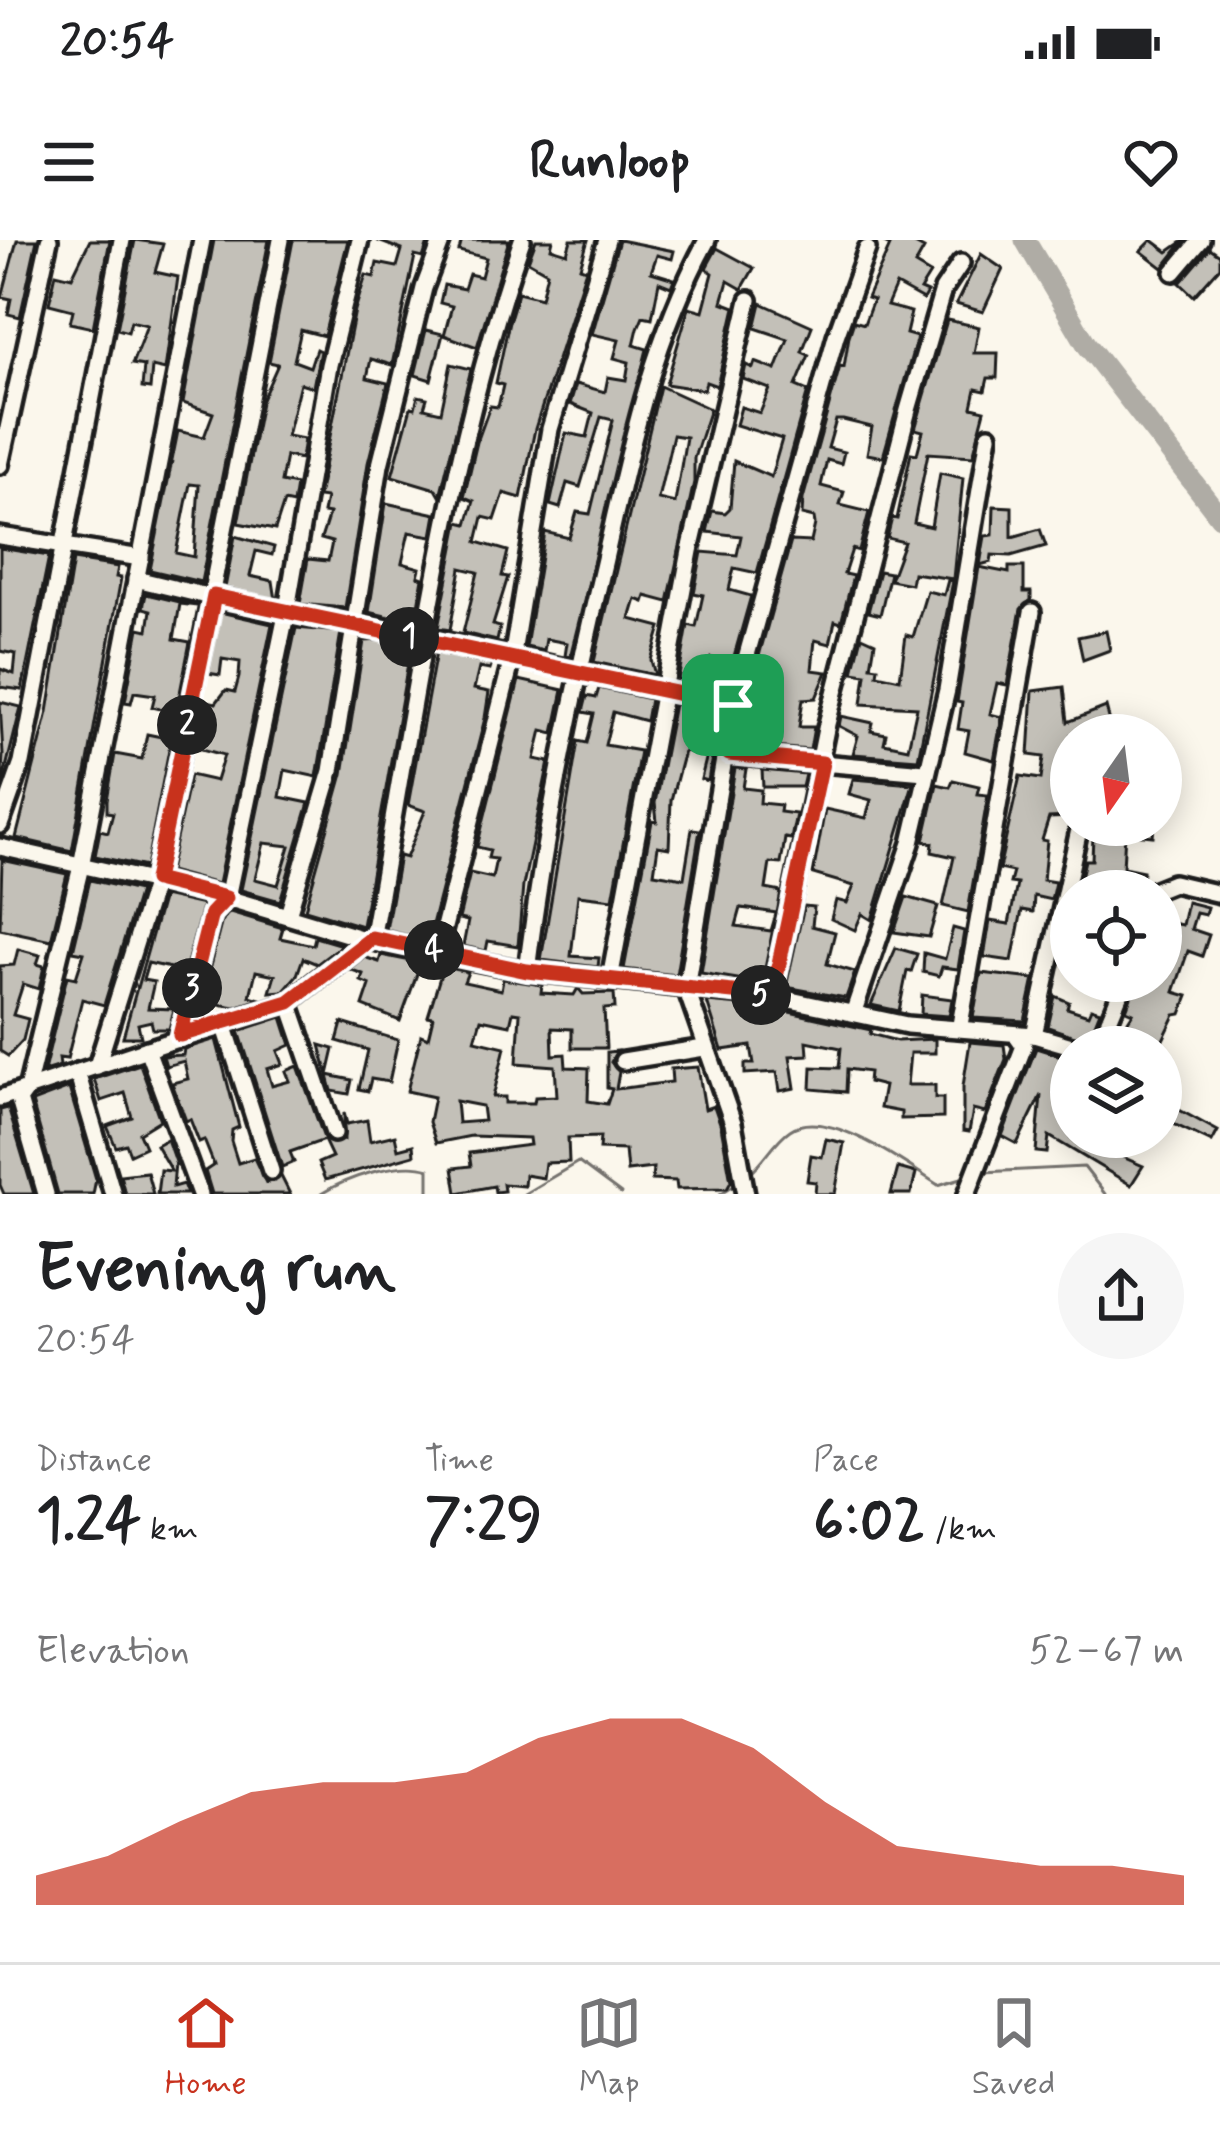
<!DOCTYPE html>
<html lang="en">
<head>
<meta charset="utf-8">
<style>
  body { margin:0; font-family:Mynerve,sans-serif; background:#f6f6f6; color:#202124; height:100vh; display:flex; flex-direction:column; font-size:45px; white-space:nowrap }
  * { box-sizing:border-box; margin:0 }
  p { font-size:39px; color:#757577 }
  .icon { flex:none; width:66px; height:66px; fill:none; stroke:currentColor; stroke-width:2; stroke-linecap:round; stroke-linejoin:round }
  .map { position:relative; height:954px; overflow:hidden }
  .sheet { display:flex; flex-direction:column; background:#fff; flex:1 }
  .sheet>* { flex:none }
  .needle { width:78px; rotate:194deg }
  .controls { position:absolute; left:1050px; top:474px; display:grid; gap:24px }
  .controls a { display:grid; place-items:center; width:132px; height:132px; border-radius:50%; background:#fff; box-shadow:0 6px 30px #0003; font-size:60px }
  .pin { position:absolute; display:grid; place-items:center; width:102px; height:102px; color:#fff; margin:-51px; border-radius:24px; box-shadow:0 6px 18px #0006 }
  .km { position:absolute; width:60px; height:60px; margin:-30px; border-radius:50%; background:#222; color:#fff; font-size:33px; line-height:60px; text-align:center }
  .round { display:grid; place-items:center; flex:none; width:126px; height:126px; border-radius:63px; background:#f6f6f6 }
  .summary { display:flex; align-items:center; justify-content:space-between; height:204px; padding:0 36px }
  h1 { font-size:66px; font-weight:800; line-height:90px }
  .stats { display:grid; grid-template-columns:repeat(3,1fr); gap:18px; height:204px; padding:12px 36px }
  .stats div { display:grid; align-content:center }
  .stats b { font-size:60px; font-weight:800 }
  .stats small { font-size:33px; font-weight:400 }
  .stats p { font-size:33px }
  .chart { height:336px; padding:24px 36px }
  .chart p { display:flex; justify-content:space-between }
  .chart svg { width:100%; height:216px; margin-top:12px; fill:#c8321e; opacity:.7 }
  .status { display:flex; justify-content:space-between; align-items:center; height:84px; padding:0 60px; background:#fff; direction:ltr }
  .status svg { height:33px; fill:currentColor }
  header { display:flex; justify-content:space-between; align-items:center; height:156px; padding:0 36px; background:#fff; font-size:54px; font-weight:800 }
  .dock { display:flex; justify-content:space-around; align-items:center; height:168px; border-top:3px solid #e0e0e0; background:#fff; font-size:33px; color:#757577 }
  .dock a { display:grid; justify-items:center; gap:6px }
  .dock .active { color:#c8321e }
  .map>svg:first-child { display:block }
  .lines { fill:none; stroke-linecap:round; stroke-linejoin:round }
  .stream { stroke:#74726e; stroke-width:3 }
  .river { stroke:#afaca5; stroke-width:21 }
  .building { fill:#c3c0b8; stroke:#1c1c1c; stroke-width:3; fill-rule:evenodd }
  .minor-casing { stroke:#1c1c1c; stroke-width:24 }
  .minor { stroke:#fbf7ec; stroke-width:15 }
  .route-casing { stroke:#fff; stroke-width:24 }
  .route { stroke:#c8321e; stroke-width:15 }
</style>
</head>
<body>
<div class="status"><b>20:54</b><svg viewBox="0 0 49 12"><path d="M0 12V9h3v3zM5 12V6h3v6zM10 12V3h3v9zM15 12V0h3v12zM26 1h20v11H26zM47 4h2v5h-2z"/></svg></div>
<header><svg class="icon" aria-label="menu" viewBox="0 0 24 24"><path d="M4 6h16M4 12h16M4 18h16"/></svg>Runloop<svg class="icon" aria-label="heart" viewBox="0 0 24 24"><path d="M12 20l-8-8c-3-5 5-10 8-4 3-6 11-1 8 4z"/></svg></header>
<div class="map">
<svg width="1220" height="954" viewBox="0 0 1220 954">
  <rect width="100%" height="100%" fill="#fbf7ec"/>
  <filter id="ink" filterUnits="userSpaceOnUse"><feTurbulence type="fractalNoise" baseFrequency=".00833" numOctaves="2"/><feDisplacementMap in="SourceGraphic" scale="24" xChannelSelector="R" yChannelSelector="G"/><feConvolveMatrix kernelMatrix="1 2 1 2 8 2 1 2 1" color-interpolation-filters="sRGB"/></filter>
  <g filter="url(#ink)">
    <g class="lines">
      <g class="stream">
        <path d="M 751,932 C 765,920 775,900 790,890 C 825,865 908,925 938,945 L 968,936"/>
        <polyline points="983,932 1084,927 1105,954"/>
        <path d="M 321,954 C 346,938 400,919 429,929 L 429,954"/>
        <polyline points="524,954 578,922 621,954"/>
        <polyline points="720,954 739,942"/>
      </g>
      <polyline class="river" points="1025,0 1087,105 1220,277"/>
    </g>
    <g class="building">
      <polygon points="17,0 37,0 20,77 8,74 11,59 2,57"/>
      <polygon points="90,0 110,0 93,88 70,83 73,70 49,64 56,33 72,37"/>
      <polygon points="135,0 163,4 155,32 178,37 165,130 152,127 150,149 142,148 144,126 132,124 147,85 131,81 128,92 117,89"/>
      <path d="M 214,0 L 269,0 L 201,342 L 150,330 L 178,191 L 204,197 L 213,173 L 183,163 ZM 190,244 L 199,245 L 194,317 L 176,313 Z"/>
      <polygon points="293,0 348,0 324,96 301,90 294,121 310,127 316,109 320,111 313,147 300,143 287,196 304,199 301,219 286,216 281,242 296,245 293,264 284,262 275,290 238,283 261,162 278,124 269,122"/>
      <polygon points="376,0 429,0 423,18 415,16 392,125 371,119 367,138 388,143 368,223 345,368 300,364 308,319 328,321 332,302 321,299 329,274 323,273 326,258 318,257 355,70 366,35 374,37 377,23 397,27 402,10"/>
      <polygon points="462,0 509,0 477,107 444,95 452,66 440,63 444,45 464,49 469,34 481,37 486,18 459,11"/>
      <polygon points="536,0 553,0 551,8 567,13 571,0 588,0 580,27 586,29 535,189 521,258 504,253 495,280 483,277 477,302 508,311 502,336 508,337 493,385 500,387 497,401 463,393 478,332 461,328 450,390 438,388 459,282 467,284 474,261 464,257 477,202 490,166 498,167 503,145 496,143 509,82 518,52 541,58 547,32 528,21"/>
      <polygon points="619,0 674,11 672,19 657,15 651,32 674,39 671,47 659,42 652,78 643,76 638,88 634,105 647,109 570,417 565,416 567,403 546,399 544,411 526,407 545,292 569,298 577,272 590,274 613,180 601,177 580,247 567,243 560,268 550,265 566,193 587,197 593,173 570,164 576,144 605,152 608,137 626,140 629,122 614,118 619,100 592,94"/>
      <polygon points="878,0 907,0 924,9 915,25 930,34 920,50 927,53 923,60 896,45 887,66 911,72 906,94 917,97 883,217 867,214 872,187 843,180 836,180 828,208 844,212 841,224 827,220 821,246 844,252 840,265 869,272 859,311 852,309 844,334 853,336 841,383 835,381 830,404 815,400 812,430 827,432 816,458 803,459 799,487 814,487 810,510 761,506 761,475 745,472 747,463 759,466 764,444 752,441 791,301 811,302 815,284 814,278 802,275 803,259 840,126 844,127 849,96 854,81 864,84 873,60 867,58 890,6"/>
      <polygon points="1152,0 1168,12 1185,0 1163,28 1141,11"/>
      <polygon points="717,8 754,28 742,49 728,41 722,62 735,67 717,146 706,142 704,150 666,144 689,67 703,71 713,33 706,28"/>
      <polygon points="1210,8 1220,15 1220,27 1194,56 1180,43"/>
      <polygon points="981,14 1003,29 983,72 956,64"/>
      <polygon points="761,63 812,86 802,112 809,115 796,146 808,151 757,333 734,328 729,350 751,356 731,427 729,421 711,418 706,443 724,451 678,441 688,385 696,387 703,355 694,353 702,312 737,315 741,296 707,292 712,271 725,273 730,268 734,221 771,237 782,199 736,185 741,167 760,173 770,149 743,139 746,125 753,128 755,122 776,130 788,99 755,88"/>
      <polygon points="947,80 979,87 974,113 998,113 997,138 988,138 985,151 976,149 972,167 985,170 973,216 928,213 914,283 931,287 940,233 963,238 953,339 913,333 911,344 890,340 904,302 887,298 892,278 897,279 911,213 917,214 923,191 915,189"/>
      <polygon points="426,90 443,94 431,140 415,135"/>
      <polygon points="451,124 471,129 440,256 436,249 392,236 411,167 415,168 418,156 427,158 424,168 441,172"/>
      <path d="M 660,146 L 710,169 L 694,218 L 694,242 L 668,362 L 646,356 L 644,362 L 636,359 L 630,379 L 661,387 L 651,420 L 655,435 L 594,422 ZM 673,195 L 686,197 L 675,263 L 658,259 Z"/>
      <polygon points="386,263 436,274 432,296 409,292 402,323 420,328 418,336 423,338 415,383 369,372"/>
      <polygon points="994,266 1012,267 1012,297 1040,289 1046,306 1011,316 992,315 991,322 980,325 985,296 993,295"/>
      <polygon points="235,296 274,307 272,315 256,311 250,336 273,341 276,360 225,348"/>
      <polygon points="0,308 49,316 22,450 0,447 0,429 14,434 16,414 0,411"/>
      <polygon points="73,320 118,327 116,337 121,338 72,611 16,598 48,472"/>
      <polygon points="979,327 1009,333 1009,327 1024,327 1024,352 1031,352 1031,360 1021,369 1007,445 997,443 990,474 1002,477 994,520 965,512 969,491 958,489 962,463 957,462"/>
      <polygon points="879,331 890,333 880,375 868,372"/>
      <polygon points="948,340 953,341 918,519 853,514 858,496 839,486 841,476 873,483 871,491 886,494 884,503 908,508 917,467 862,464 866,434 853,432 862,396 875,402 871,426 878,427 877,434 900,439 906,395 913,397 927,351 944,355"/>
      <polygon points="146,354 197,366 180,364 174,399 190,402 176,473 152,467 155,455 134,452 131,463 125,462 139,388 148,390 151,370 143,368"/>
      <polygon points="220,372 272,384 218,644 169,631 190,535 216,541 224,515 198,508 197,496 203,460 216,463 226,450 235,452 239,437 240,422 222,419 220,435 208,433"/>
      <path d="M 296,388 L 341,392 L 317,537 L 285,530 L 280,557 L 309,563 L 280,661 L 241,650 ZM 264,603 L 290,606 L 278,645 L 255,639 Z"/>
      <polygon points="1106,391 1110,410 1083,420 1078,397"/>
      <polygon points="381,400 411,406 362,686 305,669 343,534 364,401"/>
      <polygon points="436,412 492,424 490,430 479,428 474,449 489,452 485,478 428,700 386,690 399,616 406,618 425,571 408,565"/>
      <polygon points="519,440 563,450 554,493 542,490 535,519 549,522 523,646 518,706 488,701 486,711 463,706 468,681 459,679 470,633 492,638 496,619 488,618 490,610 477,607"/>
      <polygon points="1064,447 1068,482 1106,467 1113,493 1071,495 1071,577 1049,578 1042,600 1047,601 1043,640 1055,642 1051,660 1034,656 1033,672 1022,670 1012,721 984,717 990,681 1009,684 1017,644 1010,643 1013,632 999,629 1020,536 1041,539 1044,517 1029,515 1033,451"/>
      <polygon points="599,448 650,459 646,481 613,472 605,505 640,511 613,659 578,655 571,716 599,718 598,727 541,720 578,501 587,503 594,474 583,472 587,456 596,458"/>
      <polygon points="0,462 21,467 1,548 3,515"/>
      <polygon points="674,464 693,468 689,491 709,495 713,473 719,474 708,541 701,539 707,515 684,511 671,560 669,608 658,606 654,633 684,638 692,589 700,590 676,735 624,729 652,581 657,582 655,563"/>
      <polygon points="147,494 171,499 146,627 95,616 100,590 108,592 113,573 107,572 107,560 115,514 142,519"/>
      <polygon points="735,528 746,529 743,548 761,550 760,563 781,565 780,572 796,574 791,599 785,598 781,624 770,623 766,649 781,652 777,673 741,668 736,686 771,691 776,674 762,743 701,733"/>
      <polygon points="762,530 805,534 802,547 763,547"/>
      <polygon points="853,539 913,544 872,680 862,674 855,690 831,679 836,660 847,663 854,646 813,634 825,569 866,578 871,560 849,554"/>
      <polygon points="953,540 979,546 977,554 988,555 968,672 943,666 954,617 932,612 933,603 924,601 937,544 950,547"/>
      <polygon points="1104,585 1154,585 1153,596 1125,593 1123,627 1143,631 1141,651 1110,651 1111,644 1080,642 1085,620 1092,620 1093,595 1111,596"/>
      <polygon points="2,620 67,634 51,700 0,689"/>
      <polygon points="90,640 139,651 104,765 82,759 67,819 59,818 60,826 44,831 67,736 76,738 84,713 73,711"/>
      <polygon points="163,656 203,665 178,756 169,754 175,729 148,723 143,740 154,742 148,768 174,769 169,789 153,789 151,781 138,784 141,797 123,797"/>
      <polygon points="906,657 938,666 929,697 894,692"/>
      <polygon points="1187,662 1207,667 1205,675 1196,673 1191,689 1209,695 1202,716 1188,711 1174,752 1188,756 1181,774 1175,775 1161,804 1154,800 1150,807 1111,807 1133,773 1126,770 1137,741 1161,741 1161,693 1165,682 1182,685"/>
      <polygon points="804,666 814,667 812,686 835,692 827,724 855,732 846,758 786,747"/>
      <polygon points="230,672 283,688 280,698 313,705 315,697 342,705 317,724 303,718 297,735 283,751 270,752 275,735 256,731 250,756 260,759 235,767 201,761 222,680"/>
      <polygon points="953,688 964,691 958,729 942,727 939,736 923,732 924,713 945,719"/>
      <polygon points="896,708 917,714 911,732 907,731 899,771 871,765"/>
      <polygon points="18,709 40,715 37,724 44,726 39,749 23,744 13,775 28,779 23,800 8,816 0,811 0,726 14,725"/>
      <polygon points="381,715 421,723 400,781 363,766 370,745 361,741 363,734 349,729 364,717 379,722"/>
      <path d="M 443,727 L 468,732 L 464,742 L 501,750 L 503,739 L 542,745 L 541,753 L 574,755 L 578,748 L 583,754 L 614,753 L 615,768 L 604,769 L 606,808 L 572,808 L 572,789 L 552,788 L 553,815 L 565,814 L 566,827 L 589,828 L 588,861 L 607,864 L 612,849 L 607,848 L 607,812 L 617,811 L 611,822 L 619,832 L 616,849 L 672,842 L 671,829 L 698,827 L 705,869 L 714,866 L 721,886 L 731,941 L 727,948 L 677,949 L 676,941 L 652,940 L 653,928 L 627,931 L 625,910 L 599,909 L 600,897 L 568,898 L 569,922 L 545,923 L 543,938 L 525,935 L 524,946 L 503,944 L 504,951 L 495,952 L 494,946 L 457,953 L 453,928 L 471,926 L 469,913 L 530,905 L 529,898 L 471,896 L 436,903 L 429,882 L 434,857 L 407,851 L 421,795 L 428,798 L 433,777 L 428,776 ZM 513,772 L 520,773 L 517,823 L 555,826 L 557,856 L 535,857 L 534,863 L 505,863 L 505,857 L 493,857 L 505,807 L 475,800 L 481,779 L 510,785 ZM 456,861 L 482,866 L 484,881 L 458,883 Z"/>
      <polygon points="981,733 1034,739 1025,781 973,778"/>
      <polygon points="922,755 952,759 949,776 921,774"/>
      <polygon points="1055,756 1069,762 1067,768 1088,775 1091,768 1100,771 1088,801 1048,787"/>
      <polygon points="707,762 751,766 751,771 771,768 871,790 870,794 897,801 935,799 935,813 910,813 907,845 935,845 935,858 943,858 943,878 901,879 901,872 880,868 884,846 868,842 869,832 847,829 846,852 811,849 812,827 839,828 841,808 807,801 808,815 790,816 795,848 780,851 777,832 745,834 745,824 754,824 751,806 722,810"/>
      <polygon points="282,777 291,805 278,811 283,824 267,829 272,846 290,841 286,831 298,826 325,901 344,900 344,873 347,884 367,880 370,901 395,895 398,909 413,905 414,915 325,940 318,923 332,917 324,900 290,912 294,922 282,927 239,791"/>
      <polygon points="342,783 398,800 389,842 371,839 368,851 359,849 368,810 337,801"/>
      <polygon points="216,799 239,887 232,890 231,901 238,923 254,918 266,943 281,936 290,954 212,954 205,931 214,925 204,900 199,902 190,879 186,881 172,843 188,839 184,821 166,826 163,816 183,815 184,809"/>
      <polygon points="970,802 1004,805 1006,819 985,873 973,870 969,892 963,891 963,846"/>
      <polygon points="320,805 334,809 328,835 352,840 349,854 332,851"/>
      <polygon points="1036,808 1071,819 1066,862 1071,865 1071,897 1098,897 1095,905 1143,926 1131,945 1049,896 1047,913 1036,912 1041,855 1017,904 1002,896"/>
      <polygon points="140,824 160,880 139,893 145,907 130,914 126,904 116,907 107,886 132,877 125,853 101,861 94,839"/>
      <polygon points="69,848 96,939 93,954 58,954 32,862"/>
      <polygon points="1161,860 1218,891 1212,902 1161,878"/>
      <polygon points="8,868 13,884 34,954 4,954 0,945 0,870"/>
      <polygon points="167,899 175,922 173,947 183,944 187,954 157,954 160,930 171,931 156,905"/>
      <polygon points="826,899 844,903 835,954 815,954 816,942 807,941 811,915 822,917"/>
      <polygon points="898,928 916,933 911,954 891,954"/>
      <polygon points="147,932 153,954 125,954 120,935"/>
    </g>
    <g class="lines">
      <g class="minor-casing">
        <g id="minor">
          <polyline points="867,9 836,96 733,465 686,748 772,756 907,785 1034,795 1075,807"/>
          <polyline points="1174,32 1201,0"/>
          <polyline points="0,225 49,0"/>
          <polyline points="0,296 141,318"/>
          <polyline points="136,339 286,375 352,381 733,465"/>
          <polyline points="729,515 925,532"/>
          <polyline points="0,585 22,523 122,0"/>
          <polyline points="0,607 227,658 367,700 527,731 686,748 733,883 746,954"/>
          <polyline points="1153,651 1173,643 1220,654"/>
          <polyline points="288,675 331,531 380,225 424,48 442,0"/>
          <path d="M 372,699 C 415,465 444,225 522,0"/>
          <polyline points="438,711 512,419 550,189 607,0"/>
          <path d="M 527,731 C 544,592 573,456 605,319 C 630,208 652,101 707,0"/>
          <polyline points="610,739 690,311 749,60"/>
          <polyline points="772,756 827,484 908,170 943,50 961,23"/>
          <polyline points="289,762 334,893"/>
          <polyline points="854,771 911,603 947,450 989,195"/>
          <polyline points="224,784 271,931"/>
          <polyline points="960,785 1032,372"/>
          <polyline points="180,795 211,674 227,658 286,375 329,125 360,0"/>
          <polyline points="1034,795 1080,585"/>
          <polyline points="1098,807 1125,741"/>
          <polyline points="147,809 200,954"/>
          <polyline points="623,821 704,808"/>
          <polyline points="97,826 155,641 281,0"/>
          <polyline points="77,832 113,954"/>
          <polyline points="0,858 289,762 367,700"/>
          <polyline points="46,954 19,860 27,849 81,626 202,0"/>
          <polyline points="967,954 1024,806 1017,796"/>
        </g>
      </g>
      <use href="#minor" class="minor"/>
    </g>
  </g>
  <g class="lines" filter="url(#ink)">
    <g class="route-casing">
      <polygon id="route" points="214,356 733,465 729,514 822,523 772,756 527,731 372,698 289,762 180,795 211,674 226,658 155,640"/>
    </g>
    <use href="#route" class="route"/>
  </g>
</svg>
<div class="controls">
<a><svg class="needle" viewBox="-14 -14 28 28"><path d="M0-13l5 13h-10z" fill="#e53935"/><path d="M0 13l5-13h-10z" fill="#757577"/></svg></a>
<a><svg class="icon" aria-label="locate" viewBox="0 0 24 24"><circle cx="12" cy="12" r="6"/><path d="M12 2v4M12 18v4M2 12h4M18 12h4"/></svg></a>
<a><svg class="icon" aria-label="layers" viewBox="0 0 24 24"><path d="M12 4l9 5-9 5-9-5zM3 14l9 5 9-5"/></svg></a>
</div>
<div class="pin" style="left:733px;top:465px;background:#1e9e55"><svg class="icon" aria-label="arrive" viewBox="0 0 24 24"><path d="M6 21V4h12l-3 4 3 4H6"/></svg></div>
<b class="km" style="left:409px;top:397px">1</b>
<b class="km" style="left:187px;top:485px">2</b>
<b class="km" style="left:192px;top:748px">3</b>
<b class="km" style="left:434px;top:710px">4</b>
<b class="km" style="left:761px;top:755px">5</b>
</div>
<section class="sheet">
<div class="summary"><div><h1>Evening run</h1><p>20:54</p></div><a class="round"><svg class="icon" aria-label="share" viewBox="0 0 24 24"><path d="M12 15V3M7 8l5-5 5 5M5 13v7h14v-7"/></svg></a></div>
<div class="stats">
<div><p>Distance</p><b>1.24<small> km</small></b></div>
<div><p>Time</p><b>7:29</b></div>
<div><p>Pace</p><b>6:02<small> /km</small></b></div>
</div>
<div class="chart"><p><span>Elevation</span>52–67 m</p>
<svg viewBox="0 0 160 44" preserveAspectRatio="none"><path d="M0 44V38L10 34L20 27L30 21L40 19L50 19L60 17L70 10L80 6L90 6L100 12L110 23L120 32L130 34L140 36L150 36L160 38V44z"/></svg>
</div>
</section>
<nav class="dock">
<a class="active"><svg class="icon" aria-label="home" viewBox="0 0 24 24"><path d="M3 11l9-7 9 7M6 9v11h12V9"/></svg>Home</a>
<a><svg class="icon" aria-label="map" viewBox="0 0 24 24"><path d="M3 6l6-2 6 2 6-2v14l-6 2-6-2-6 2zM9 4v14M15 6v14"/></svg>Map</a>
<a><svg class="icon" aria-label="saved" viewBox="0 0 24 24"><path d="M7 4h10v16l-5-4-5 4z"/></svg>Saved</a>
</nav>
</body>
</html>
